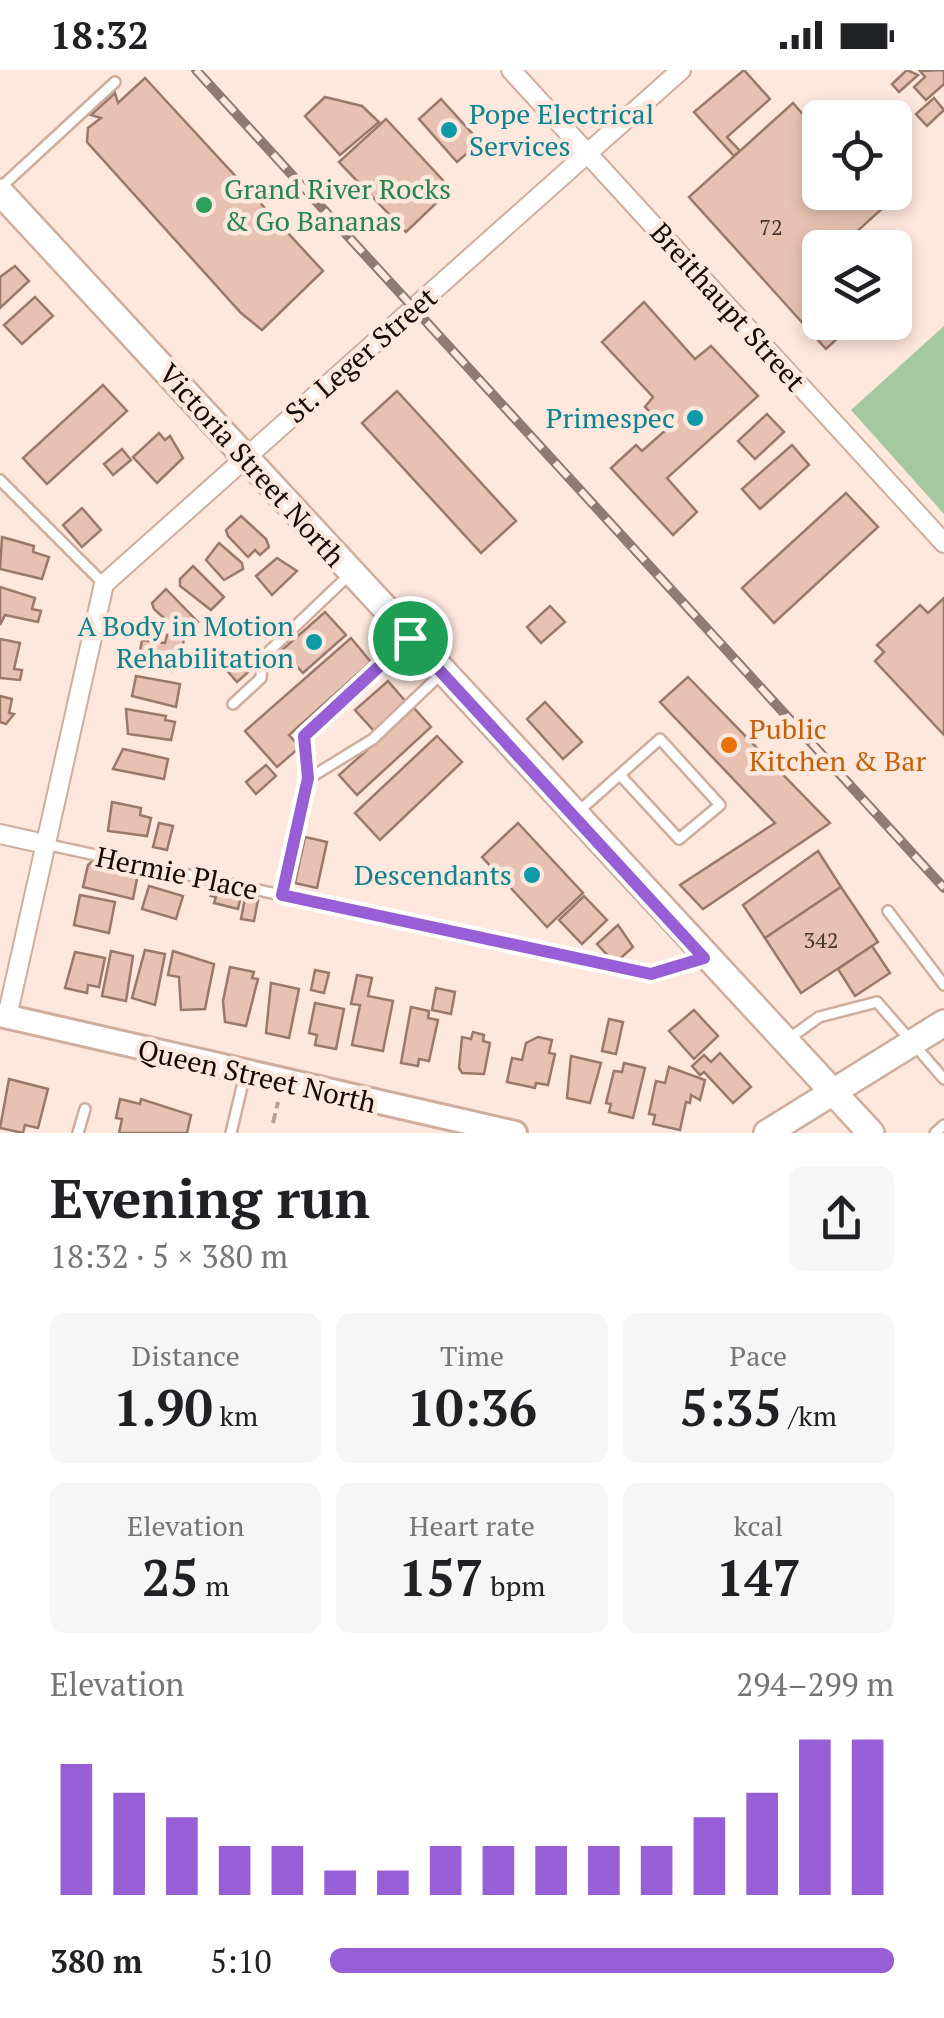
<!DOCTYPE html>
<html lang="en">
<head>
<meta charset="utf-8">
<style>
  body { margin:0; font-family:"PT Serif",serif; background:#f6f6f6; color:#202124; height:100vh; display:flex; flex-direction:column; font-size:38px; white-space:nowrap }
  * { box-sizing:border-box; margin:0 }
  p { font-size:32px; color:#757577 }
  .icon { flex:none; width:55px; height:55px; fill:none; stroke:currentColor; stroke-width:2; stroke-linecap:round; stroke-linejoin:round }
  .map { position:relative; height:1063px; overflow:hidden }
  .panel { display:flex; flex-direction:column; background:#fff; flex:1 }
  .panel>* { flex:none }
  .buttons { position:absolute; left:802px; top:30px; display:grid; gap:20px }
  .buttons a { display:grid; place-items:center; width:110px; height:110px; border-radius:15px; background:#fff; box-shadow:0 5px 15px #0003; font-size:50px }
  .pin { position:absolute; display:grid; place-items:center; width:85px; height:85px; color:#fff; margin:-42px; border:5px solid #fff; border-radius:50%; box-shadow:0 2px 10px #0007 }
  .round { display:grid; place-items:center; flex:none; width:105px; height:105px; border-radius:15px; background:#f6f6f6 }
  .head { display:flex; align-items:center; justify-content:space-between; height:170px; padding:0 50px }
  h1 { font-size:55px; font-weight:800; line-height:75px }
  .stats { display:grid; grid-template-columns:repeat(3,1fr); gap:15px; height:170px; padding:10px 50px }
  .stats div { display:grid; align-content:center; border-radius:15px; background:#f6f6f6; text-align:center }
  .stats b { font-size:50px; font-weight:800 }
  .stats small { font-size:28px; font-weight:400 }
  .stats p { font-size:28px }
  .chart { height:280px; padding:20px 50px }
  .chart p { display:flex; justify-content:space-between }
  .chart svg { width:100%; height:180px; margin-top:10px; stroke:#975ed6; stroke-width:6 }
  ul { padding:0 50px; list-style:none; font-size:32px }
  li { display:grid; grid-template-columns:160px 120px 1fr; align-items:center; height:75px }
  li i { height:25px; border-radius:12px; background:#975ed6 }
  .status { display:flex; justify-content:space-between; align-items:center; height:70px; padding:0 50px; background:#fff; direction:ltr }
  .status svg { height:28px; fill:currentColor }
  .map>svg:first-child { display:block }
  .green { fill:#a4c99f }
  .building { fill:#e7c2b2; stroke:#9a786a; stroke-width:2.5 }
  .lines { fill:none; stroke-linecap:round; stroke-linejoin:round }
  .service-casing { stroke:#d0ac9c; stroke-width:14 }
  .minor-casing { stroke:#d0ac9c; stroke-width:22 }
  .tertiary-casing { stroke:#d0ac9c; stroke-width:28 }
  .secondary-casing { stroke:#d0ac9c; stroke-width:30 }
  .path { stroke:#b4a098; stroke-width:4; stroke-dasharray:10 5; stroke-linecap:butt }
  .service { stroke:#fff; stroke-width:9 }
  .minor { stroke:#fff; stroke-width:18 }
  .tertiary { stroke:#fff; stroke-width:22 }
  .secondary { stroke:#fff; stroke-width:25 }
  .rail-casing { stroke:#8d7b74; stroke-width:10 }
  .rail { stroke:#fee7dd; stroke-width:6; stroke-dasharray:19; stroke-linecap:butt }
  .route-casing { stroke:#fff; stroke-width:20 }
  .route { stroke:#975ed6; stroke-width:12 }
  .culture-dot { fill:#0f9aa8; stroke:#fee7dd; stroke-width:4 }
  .leisure-dot { fill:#2e9e5b; stroke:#fee7dd; stroke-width:4 }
  .food-dot { fill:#e8710a; stroke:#fee7dd; stroke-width:4 }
  .labels { text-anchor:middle; stroke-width:9; stroke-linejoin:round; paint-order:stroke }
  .number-label { font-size:22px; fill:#4a3730 }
  .culture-label { font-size:28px; fill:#0d838f; stroke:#fee7dd; text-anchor:end }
  .leisure-label { font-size:28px; fill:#27864d; stroke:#fee7dd; text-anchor:start }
  .street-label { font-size:28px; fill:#150905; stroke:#fee7dd }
  .food-label { font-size:28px; fill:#c56008; stroke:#fee7dd; text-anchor:start }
</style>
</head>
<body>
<div class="status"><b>18:32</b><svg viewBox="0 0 49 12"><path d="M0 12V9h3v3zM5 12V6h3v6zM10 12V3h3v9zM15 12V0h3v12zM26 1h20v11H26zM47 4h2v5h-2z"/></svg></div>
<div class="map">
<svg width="944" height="1063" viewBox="0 0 944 1063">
  <rect width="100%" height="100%" fill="#fee7dd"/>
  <polygon class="green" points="944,256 944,444 851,340"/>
  <g class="building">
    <polygon points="744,0 770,29 727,67 740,81 734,86 694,42"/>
    <polygon points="907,0 918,5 899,22 892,14"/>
    <polygon points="944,0 944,14 926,30 914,17 925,7 920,1"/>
    <polygon points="145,8 323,201 262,260 241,243 87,72 88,58 101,48 91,45 115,23 118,33"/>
    <polygon points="325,27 362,36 379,52 340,85 305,46"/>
    <polygon points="934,28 944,40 927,56 916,44"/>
    <polygon points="441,29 480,72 457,92 419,49"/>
    <polygon points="793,33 820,64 820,122 873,122 885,136 853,165 865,178 820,178 820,252 855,252 826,279 689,127"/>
    <polygon points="386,49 451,119 406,162 339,92"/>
    <polygon points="15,196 29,211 0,238 0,207"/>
    <polygon points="35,227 53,246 22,274 4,255"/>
    <polygon points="644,232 695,289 711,276 758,326 667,408 697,442 673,465 611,398 636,375 642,381 667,359 645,337 653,327 602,272"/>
    <polygon points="103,315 127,341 47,414 23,388"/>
    <polygon points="397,321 516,451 481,483 362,353"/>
    <polygon points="767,344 784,362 755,389 738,371"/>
    <polygon points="159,363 165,370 170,366 183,388 157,413 133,387"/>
    <polygon points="792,375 809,395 760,439 742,419"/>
    <polygon points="122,379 131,390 113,405 104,394"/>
    <polygon points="846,423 878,457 774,553 742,518"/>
    <polygon points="82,438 101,460 82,477 63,455"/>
    <polygon points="241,446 266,469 269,477 260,485 255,480 248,487 228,466 226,460"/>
    <polygon points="2,467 34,476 33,482 49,487 42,509 0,499"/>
    <polygon points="219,473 242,493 243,499 224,510 206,490"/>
    <polygon points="277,488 297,501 272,525 256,506"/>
    <polygon points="193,496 224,527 211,540 180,516 180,509"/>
    <polygon points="0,517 35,528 32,539 41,541 38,552 5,545 0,555"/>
    <polygon points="166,519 198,552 184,566 154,539 152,533"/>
    <polygon points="944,528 944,665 875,591 884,582 877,575 920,535 928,543"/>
    <polygon points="550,536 565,552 541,573 527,557"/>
    <polygon points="325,542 346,565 303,603 282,580"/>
    <polygon points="167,565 184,569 179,594 173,592 172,601 138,592 142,570 165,573"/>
    <polygon points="351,568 371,592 289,665 300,677 277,697 245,661"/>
    <polygon points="0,569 20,573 14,599 22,600 20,610 0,608"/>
    <polygon points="238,582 253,598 237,612 223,596"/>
    <polygon points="136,606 180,614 176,637 132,626"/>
    <polygon points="688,607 830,753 703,839 680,815 775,753 660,632"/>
    <polygon points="388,611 406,632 374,661 355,640"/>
    <polygon points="0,626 12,629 9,643 14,644 6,654 0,652"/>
    <polygon points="545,632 582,672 563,689 527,649"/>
    <polygon points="414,638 431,657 357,725 339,705"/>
    <polygon points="126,639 166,646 165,650 175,652 171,670 128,664"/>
    <polygon points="437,666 462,692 380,770 355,743"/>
    <polygon points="123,679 168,689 164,709 113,699"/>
    <polygon points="266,695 276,706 256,724 246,712"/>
    <polygon points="112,732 141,738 140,745 151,748 147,766 108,761"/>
    <polygon points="159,753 173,756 167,780 153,777"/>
    <polygon points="518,753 583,823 547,857 482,787"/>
    <polygon points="305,767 327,772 317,818 295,813"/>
    <polygon points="818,781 841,817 765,868 743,835"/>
    <polygon points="93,791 138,804 133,829 83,817 88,795"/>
    <polygon points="149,816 183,826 176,849 142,839"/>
    <polygon points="218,816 242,822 238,839 214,833 216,827 211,826"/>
    <polygon points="841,817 878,872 801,923 765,868"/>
    <polygon points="80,825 115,832 109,863 74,855"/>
    <polygon points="584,826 607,850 582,874 559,850"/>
    <polygon points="245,828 258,830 254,851 241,849"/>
    <polygon points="618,855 633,877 615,893 597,874"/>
    <polygon points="872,876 890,903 855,926 838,899"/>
    <polygon points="145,880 165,884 155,935 132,928"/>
    <polygon points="111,881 133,886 126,931 102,926"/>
    <polygon points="173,881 214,894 205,939 181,940 179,907 168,905"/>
    <polygon points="75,882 105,888 99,917 88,915 87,923 65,918"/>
    <polygon points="230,897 254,902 252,908 258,909 246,956 225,952 223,931"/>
    <polygon points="315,900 329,903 324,923 311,920"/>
    <polygon points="357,905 372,908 368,926 393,931 383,981 352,975 360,935 351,934"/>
    <polygon points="271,913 299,919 289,968 266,963"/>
    <polygon points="436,918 455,922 451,944 432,940"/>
    <polygon points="315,933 344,939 336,979 315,975 317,965 309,963"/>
    <polygon points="411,937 429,941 428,948 438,950 429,991 419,989 418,996 401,993"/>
    <polygon points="694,940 718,966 694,989 669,961"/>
    <polygon points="609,949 623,952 616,984 602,981"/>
    <polygon points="473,962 484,965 483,971 490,973 484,1004 462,1003 459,998 462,967 471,969"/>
    <polygon points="538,967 552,970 549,983 555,984 548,1015 536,1013 535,1018 507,1012 512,988 522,990 526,973"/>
    <polygon points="720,983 751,1017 733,1033 704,1002 700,1005 692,996 704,985 711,992"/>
    <polygon points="571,986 601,993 590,1033 567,1028"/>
    <polygon points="624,993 645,998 633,1048 609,1042 611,1034 606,1033 614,1001 622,1002"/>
    <polygon points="669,997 705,1010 700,1030 691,1025 690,1033 686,1032 680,1060 653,1054 655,1045 649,1044 656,1011 665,1013"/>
    <polygon points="9,1009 48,1019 38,1058 25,1055 23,1063 0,1058"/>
    <polygon points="120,1029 140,1034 141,1029 191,1045 187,1063 119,1063 122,1049 116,1048"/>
  </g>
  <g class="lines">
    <g class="service-casing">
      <g id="service">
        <polyline points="0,118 115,12"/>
        <polyline points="0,410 104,514"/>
        <polyline points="233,634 261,608 262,588 349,505"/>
        <polyline points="308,709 373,669 442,603"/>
        <polyline points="580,740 660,669 720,735 679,769 620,705"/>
        <polyline points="45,774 651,905 705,888"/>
        <polyline points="282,825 308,709 304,666 411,568"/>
        <polyline points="888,841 944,915"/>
        <polyline points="787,970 819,947 877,932 944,1009"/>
        <polyline points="78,1063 85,1039"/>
        <polyline points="231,1063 245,1004"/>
        <polyline points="935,1063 944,1055"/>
      </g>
    </g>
    <g class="minor-casing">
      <g id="minor">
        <polyline points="511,0 944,473"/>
        <polyline points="0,764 45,774"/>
        <polyline points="7,947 104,514 681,0"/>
      </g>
    </g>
    <g class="tertiary-casing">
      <polyline id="tertiary" points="0,945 515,1063"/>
    </g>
    <g class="secondary-casing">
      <g id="secondary">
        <polyline points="0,122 871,1063"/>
        <polyline points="767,1063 944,953"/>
      </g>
    </g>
    <polyline class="path" points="273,1053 278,1032"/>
    <use href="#service" class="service"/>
    <use href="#minor" class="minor"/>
    <use href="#tertiary" class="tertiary"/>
    <use href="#secondary" class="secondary"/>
    <g class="rail-casing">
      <polyline id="rail" points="196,0 944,818"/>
    </g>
    <use href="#rail" class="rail"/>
  </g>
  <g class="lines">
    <g class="route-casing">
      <polygon id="route" points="410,568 442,603 704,888 651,904 282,825 308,708 304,666"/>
    </g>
    <use href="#route" class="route"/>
  </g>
  <g class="culture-dot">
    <circle cx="449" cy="60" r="10"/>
    <circle cx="695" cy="348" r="10"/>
    <circle cx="314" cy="572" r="10"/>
    <circle cx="532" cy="805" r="10"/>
  </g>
  <circle class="leisure-dot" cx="204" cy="135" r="10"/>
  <circle class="food-dot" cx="729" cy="675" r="10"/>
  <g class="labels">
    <g class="number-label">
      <text x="771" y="165">72</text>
      <text x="821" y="878">342</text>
    </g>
    <g class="culture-label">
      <text x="469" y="54" text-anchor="start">Pope Electrical<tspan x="469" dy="32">Services</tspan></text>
      <text x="675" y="358">Primespec</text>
      <text x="294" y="566">A Body in Motion<tspan x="294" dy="32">Rehabilitation</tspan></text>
      <text x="512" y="815">Descendants</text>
    </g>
    <g class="leisure-label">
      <text x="224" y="129">Grand River Rocks<tspan x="224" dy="32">&amp; Go Bananas</tspan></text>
    </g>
    <g class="street-label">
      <text transform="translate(728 237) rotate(48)" y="10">Breithaupt Street</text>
      <text transform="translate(361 285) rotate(-41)" y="10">St. Leger Street</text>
      <text transform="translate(252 395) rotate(48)" y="10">Victoria Street North</text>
      <text transform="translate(177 803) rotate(12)" y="10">Hermie Place</text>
      <text transform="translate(257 1006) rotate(13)" y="10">Queen Street North</text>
    </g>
    <g class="food-label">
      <text x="749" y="669">Public<tspan x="749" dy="32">Kitchen &amp; Bar</tspan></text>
    </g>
  </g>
</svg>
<div class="buttons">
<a><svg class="icon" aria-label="locate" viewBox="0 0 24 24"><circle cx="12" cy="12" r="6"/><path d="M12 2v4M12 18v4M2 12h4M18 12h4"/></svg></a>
<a><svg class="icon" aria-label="layers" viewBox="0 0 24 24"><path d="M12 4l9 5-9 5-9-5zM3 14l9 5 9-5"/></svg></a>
</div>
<div class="pin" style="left:410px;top:568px;background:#1e9e55"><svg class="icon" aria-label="arrive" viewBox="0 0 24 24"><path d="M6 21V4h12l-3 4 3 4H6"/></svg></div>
</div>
<section class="panel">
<div class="head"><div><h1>Evening run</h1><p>18:32 · 5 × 380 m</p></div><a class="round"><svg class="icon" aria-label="share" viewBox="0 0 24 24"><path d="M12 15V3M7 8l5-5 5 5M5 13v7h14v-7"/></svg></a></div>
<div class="stats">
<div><p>Distance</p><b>1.90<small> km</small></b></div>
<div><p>Time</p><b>10:36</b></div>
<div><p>Pace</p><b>5:35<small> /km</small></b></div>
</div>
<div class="stats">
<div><p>Elevation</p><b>25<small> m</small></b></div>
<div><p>Heart rate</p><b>157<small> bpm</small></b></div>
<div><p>kcal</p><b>147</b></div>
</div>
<div class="chart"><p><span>Elevation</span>294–299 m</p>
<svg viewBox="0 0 160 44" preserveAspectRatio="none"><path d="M5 44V12M15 44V19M25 44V25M35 44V32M45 44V32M55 44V38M65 44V38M75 44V32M85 44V32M95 44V32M105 44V32M115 44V32M125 44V25M135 44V19M145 44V6M155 44V6"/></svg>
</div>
<ul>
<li><b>380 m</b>5:10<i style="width:100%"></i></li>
</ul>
</section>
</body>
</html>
